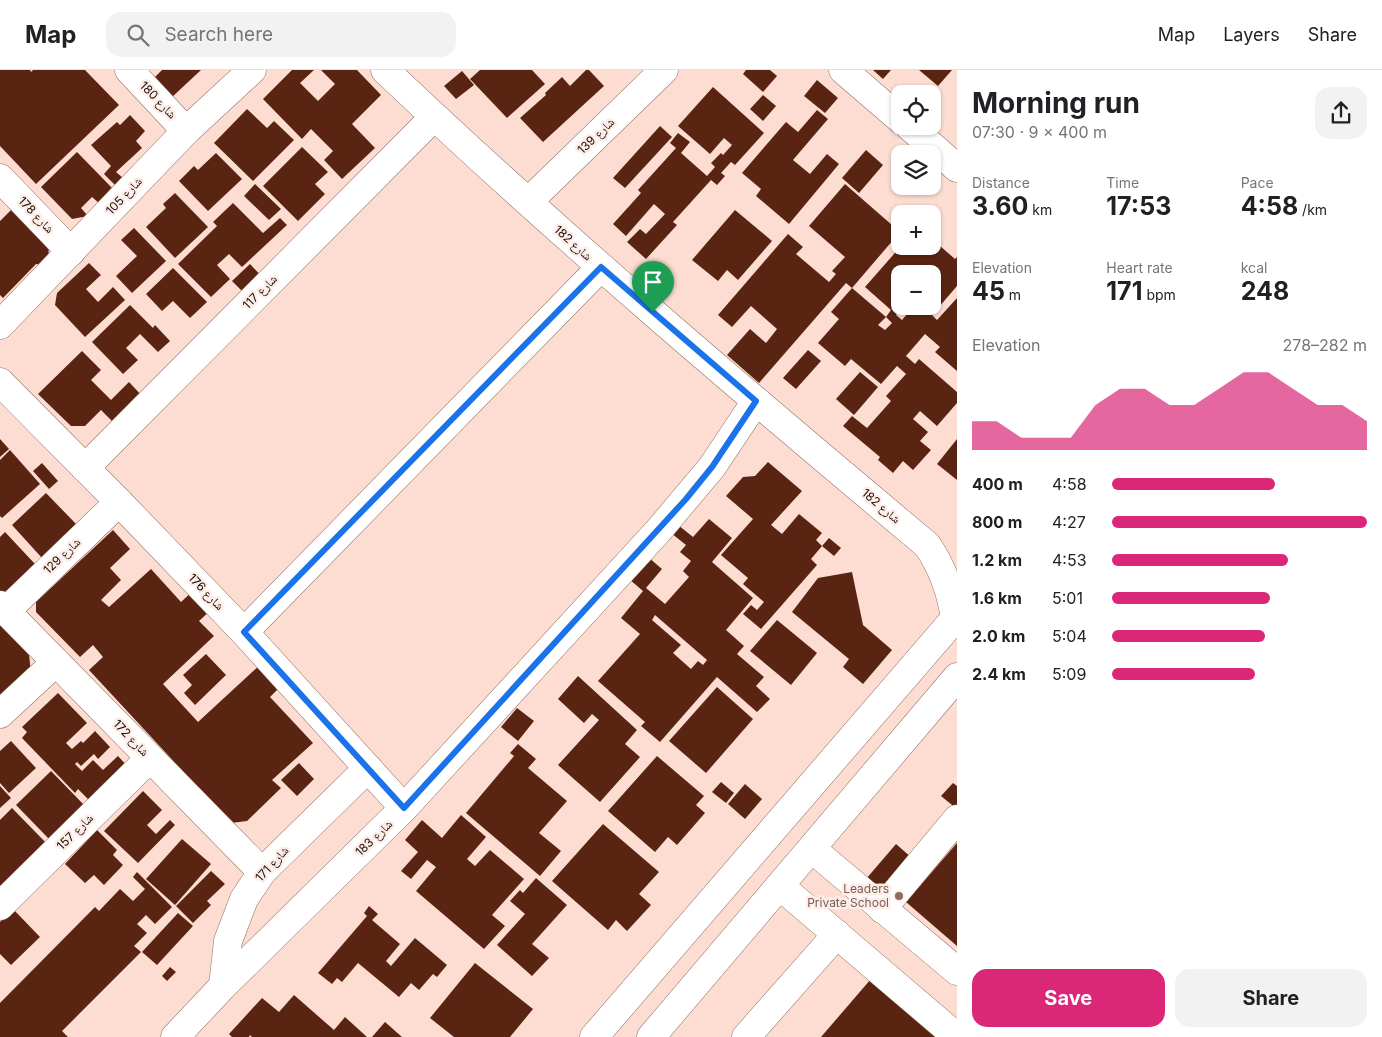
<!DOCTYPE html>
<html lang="en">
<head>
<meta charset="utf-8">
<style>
  body { margin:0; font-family:Inter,"Noto Naskh Arabic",sans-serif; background:#f2f2f2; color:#202124; height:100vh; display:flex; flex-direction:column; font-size:19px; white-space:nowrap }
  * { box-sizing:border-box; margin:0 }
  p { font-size:16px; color:#757577 }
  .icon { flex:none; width:28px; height:28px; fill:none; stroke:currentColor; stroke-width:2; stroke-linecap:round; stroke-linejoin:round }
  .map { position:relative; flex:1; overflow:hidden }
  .details { display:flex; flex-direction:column; background:#fff; width:425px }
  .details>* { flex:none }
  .buttons { position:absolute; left:891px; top:15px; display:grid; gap:10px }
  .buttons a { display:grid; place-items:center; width:50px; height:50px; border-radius:10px; background:#fff; box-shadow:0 1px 4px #0004; font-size:25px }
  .pin { position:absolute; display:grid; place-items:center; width:42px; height:42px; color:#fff; margin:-51px -21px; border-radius:50% 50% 50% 0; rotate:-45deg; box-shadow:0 0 5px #0007 }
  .pin .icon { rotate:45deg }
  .round { display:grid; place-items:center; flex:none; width:52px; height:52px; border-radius:15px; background:#f2f2f2 }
  .headline { display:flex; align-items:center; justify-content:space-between; height:85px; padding:0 15px }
  h1 { font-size:28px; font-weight:700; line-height:38px }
  .metrics { display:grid; grid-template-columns:repeat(3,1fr); gap:8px; height:85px; padding:5px 15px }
  .metrics div { display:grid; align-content:center }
  .metrics b { font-size:25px; font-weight:700 }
  .metrics small { font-size:14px; font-weight:400 }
  .metrics p { font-size:14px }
  .chart { height:140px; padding:10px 15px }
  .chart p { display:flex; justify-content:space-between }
  .chart svg { width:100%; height:90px; margin-top:5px; fill:#db2777; opacity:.7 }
  .primary-button { display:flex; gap:10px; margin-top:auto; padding:10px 15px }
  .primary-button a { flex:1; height:58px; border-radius:15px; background:#db2777; color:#fff; font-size:20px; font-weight:700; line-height:58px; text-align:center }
  .primary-button a+a { background:#f2f2f2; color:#202124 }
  ul { padding:0 15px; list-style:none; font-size:16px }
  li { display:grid; grid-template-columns:80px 60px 1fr; align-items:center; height:38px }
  li i { height:12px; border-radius:6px; background:#db2777 }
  header { display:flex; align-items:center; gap:30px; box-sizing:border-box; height:70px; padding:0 25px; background:#fff; border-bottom:1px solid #e0e0e0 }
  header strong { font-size:24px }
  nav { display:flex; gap:28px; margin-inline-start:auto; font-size:18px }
  .search { width:350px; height:45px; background:#f2f2f2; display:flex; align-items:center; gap:12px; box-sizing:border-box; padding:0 18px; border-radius:15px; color:#757577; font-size:19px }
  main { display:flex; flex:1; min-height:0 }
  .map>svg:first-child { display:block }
  .building { fill:#592512; fill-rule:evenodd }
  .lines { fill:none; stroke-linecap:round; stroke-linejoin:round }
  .minor-casing { stroke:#937064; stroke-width:29 }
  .minor { stroke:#fff; stroke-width:28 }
  .route-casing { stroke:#fff; stroke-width:10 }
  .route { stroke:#1a73e8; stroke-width:6 }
  .education-dot { fill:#8d6e63; stroke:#feeee9; stroke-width:2 }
  .labels { text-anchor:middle; stroke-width:5; stroke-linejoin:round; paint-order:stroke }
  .street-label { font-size:12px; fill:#1c0f0b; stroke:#feeee9 }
  .education-label { font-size:12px; fill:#785e54; stroke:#feeee9; text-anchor:end }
</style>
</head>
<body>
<header>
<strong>Map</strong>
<div class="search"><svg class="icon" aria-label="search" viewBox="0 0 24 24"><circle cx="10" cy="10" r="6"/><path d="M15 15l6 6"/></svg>Search here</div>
<nav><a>Map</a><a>Layers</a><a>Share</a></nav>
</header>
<main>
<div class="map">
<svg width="957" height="967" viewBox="0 0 957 967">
  <rect width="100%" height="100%" fill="#fdddd2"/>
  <g class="building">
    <polygon points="0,0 30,0 31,2 33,0 85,0 119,35 36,114 0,76"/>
    <polygon points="162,0 201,0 171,28 153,9"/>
    <polygon points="292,0 314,0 300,13 318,31 335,14 321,0 357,0 381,25 352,54 375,78 342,109 324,90 333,81 311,59 302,69 263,29"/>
    <polygon points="480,0 532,0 545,14 507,48 470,9"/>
    <polygon points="586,0 589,0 604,16 543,72 520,48 546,25 545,23 562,7 570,16"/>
    <polygon points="746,0 770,0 777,6 763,22 743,4"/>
    <polygon points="873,0 891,0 883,9"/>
    <polygon points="919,0 952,0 938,16"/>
    <polygon points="462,1 474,15 456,29 444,16"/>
    <polygon points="817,10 838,28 825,43 804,26"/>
    <polygon points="713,17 764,63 735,95 731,92 721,103 725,106 717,115 711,110 673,152 677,155 646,189 627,172 640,159 646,164 665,144 654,134 626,166 613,154 641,123 638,120 676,78 670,73 678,63 690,72 681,83 707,106 715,97 711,93 721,83 723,85 732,75 724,68 710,84 678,56"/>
    <polygon points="763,25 776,36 763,51 750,39"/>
    <polygon points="247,39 267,58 274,51 294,70 253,111 214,73"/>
    <polygon points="817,40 828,49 793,90 810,104 827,84 839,94 789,154 756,126 761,119 742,103 786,52 798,62"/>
    <polygon points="130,45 145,61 136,71 142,78 116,102 123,108 115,115 104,104 111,96 91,75 117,52 120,55"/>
    <polygon points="660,56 672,67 625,118 613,108"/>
    <polygon points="302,77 328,102 315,114 325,124 298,151 263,116"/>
    <polygon points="866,80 883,95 859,123 842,108"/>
    <polygon points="77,82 114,120 100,134 92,127 81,138 88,146 72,149 41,117"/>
    <polygon points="216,83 242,109 208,141 179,111 194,96 198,100"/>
    <polygon points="255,114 281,139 269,150 244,126"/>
    <polygon points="845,114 900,162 852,218 846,213 759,313 727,285 750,259 766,273 777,259 751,236 732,257 718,245 788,164 803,177 796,184 829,212 836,204 832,201 845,187 809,156"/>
    <polygon points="175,123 208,157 175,188 146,157 166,138 163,134"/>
    <polygon points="233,133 263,163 280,148 287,155 242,197 229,184 217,195 230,209 211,227 178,194 217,156 213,152"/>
    <polygon points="13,138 49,172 48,195 36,194 3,228 0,225 0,151"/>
    <polygon points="735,140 772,171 738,210 727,200 718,211 692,190"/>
    <polygon points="134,158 166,191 132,223 116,206 137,186 121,170"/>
    <path d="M 932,169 L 955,189 L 957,187 L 957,216 L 932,245 L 937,250 L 957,228 L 957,301 L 935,282 L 940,277 L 925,264 L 906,286 L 915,294 L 919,289 L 957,322 L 957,333 L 937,356 L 920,341 L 913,349 L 928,362 L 920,371 L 931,380 L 913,400 L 903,391 L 893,403 L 878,390 L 880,387 L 843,356 L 852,346 L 867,358 L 891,331 L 886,326 L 906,304 L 897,296 L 881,314 L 851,289 L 845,296 L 818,273 L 839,249 L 831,242 L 852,218 L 886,247 L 891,240 L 865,217 L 901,176 L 906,176 L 915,184 L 922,176 L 932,176 ZM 935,201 L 940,206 L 932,215 L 932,236 L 914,236 L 902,250 L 896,245 L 904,236 L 900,236 L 900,204 L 932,204 ZM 886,247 L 892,253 L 885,260 L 878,255 Z"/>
    <polygon points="89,193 101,205 86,219 98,232 113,217 125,230 85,267 55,235 57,223"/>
    <polygon points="250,194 265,210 247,226 232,211"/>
    <polygon points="173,198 207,232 190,248 173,231 162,241 146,224"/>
    <polygon points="130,235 153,258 155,255 170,271 158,282 140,264 126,278 138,290 123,304 92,272"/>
    <polygon points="808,280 821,291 796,319 783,308"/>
    <polygon points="82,281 101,300 91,310 111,330 129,312 144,328 116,355 101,340 85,356 71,356 38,324"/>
    <polygon points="860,302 878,317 854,345 836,329"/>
    <polygon points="0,369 9,379 0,387"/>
    <polygon points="957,369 957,410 937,394"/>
    <polygon points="10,380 40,414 2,448 0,446 0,390"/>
    <polygon points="768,392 802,421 771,455 782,464 799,444 822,463 816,470 822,476 811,489 817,495 761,559 743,544 751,535 757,540 764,532 743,514 748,508 721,485 753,449 726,426 743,407 755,406"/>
    <polygon points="42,393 58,411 49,419 33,401"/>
    <polygon points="46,423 77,455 42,488 12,455"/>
    <path d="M 709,449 L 732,468 L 712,492 L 753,528 L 726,560 L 744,576 L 737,584 L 764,607 L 756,616 L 770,629 L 757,642 L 717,607 L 660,672 L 641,656 L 645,652 L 598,611 L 640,564 L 621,548 L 643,521 L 629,509 L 648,487 L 662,499 L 646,518 L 665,534 L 689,507 L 683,501 L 691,491 L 680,482 L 686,475 L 666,459 L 673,451 L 693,467 ZM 655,545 L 707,590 L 703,595 L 698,591 L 691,599 L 673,583 L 681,575 L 652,550 Z"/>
    <polygon points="113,460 130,479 110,498 121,510 101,530 109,537 151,499 181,532 195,519 213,538 199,551 214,566 163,614 198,652 262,593 282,615 270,627 313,673 272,710 281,718 247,751 231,753 89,600 103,587 93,575 80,587 36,542 36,532"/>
    <polygon points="5,462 35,494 0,527 0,467"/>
    <polygon points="829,468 841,478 834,486 822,476"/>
    <polygon points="852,502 863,555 892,580 863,614 843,597 849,589 792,542 818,508"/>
    <polygon points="777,550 817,583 791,615 750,581"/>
    <polygon points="0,554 29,584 31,604 0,626"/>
    <polygon points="206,584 226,605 195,635 184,623 192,615 183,605"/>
    <polygon points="578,606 637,660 625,674 640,687 600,732 558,695 599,650 592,644 584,653 558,629"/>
    <polygon points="717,617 753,649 706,703 669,671"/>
    <polygon points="58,623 87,653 66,673 72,679 81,671 83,673 95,661 110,677 98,689 94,684 81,696 77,692 75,694 82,701 93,690 103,700 118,686 129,698 92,733 78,719 75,723 22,668 27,662 22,657"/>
    <polygon points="517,638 534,651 518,671 501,657"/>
    <polygon points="11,671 36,698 9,723 0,713 0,681"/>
    <polygon points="518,674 536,689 528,698 567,731 539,763 561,781 540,806 466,743 514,686 510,683"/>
    <polygon points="657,686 704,726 696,735 705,743 677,775 668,767 655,782 608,741"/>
    <polygon points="299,693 314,709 297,726 281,710"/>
    <polygon points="51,701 85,736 50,770 16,735"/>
    <polygon points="721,712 734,723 726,733 712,722"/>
    <polygon points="953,713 957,716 957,739 941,726"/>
    <polygon points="745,714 762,729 745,749 728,734"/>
    <polygon points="0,716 11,728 0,738"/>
    <polygon points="143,721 162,740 147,755 156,764 170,750 175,755 138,793 104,761"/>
    <polygon points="12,738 53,780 0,821 0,750"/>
    <polygon points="461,745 486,767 467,789 475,796 490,780 524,809 492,845 505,856 484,879 416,821 436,797 427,790 411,809 401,801 418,782 405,770 422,750 442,768"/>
    <polygon points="603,754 659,802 639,824 651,835 627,861 616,850 608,860 552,811"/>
    <polygon points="97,760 117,780 113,785 123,795 104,815 94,805 85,813 65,794"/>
    <polygon points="182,769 211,794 175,835 146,809"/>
    <polygon points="957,773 957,876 906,832"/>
    <polygon points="896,774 912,788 881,823 866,809"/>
    <polygon points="211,801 225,814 207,831 211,835 193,853 176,836"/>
    <polygon points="137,802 172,837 155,854 146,845 137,854 147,863 134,876 141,882 62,961 68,967 0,967 0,933 95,837 99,841 120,819 133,831 145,819 133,807"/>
    <polygon points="536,808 567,835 532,874 549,888 532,906 497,875 525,844 510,831 520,820 523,823"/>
    <polygon points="369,836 378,844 372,850 400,874 386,891 391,896 415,868 447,895 437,907 433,904 419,920 411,913 399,927 358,893 342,912 337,908 332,914 318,903 367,846 364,843"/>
    <polygon points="13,839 40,867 11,895 0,884 0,852"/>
    <polygon points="178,843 193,856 157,895 142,882"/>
    <polygon points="475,893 533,939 510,967 454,967 430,948"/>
    <polygon points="170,897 176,902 167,911 162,906"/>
    <polygon points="877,902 953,967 821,967"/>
    <polygon points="294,925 334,960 345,947 367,967 252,967 250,965 249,967 232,967 229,964 262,928 279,942"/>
    <polygon points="385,952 402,967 372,967"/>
  </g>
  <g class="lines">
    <g class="minor-casing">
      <g id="minor">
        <polyline points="129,0 186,61"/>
        <path d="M 385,0 C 560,166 743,321 927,475 C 943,498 951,521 955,549"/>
        <polyline points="843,0 900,49"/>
        <polyline points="909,56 957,98"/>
        <polyline points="0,108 71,182"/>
        <polyline points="528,132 664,0"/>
        <polyline points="0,255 186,61 252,0"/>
        <polyline points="0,312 119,432 244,562 404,738"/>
        <polyline points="85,398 434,47"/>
        <polyline points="0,535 262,802"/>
        <polyline points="6,541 119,432"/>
        <polyline points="244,562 601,197"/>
        <polyline points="0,644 56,592"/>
        <polyline points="812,779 957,901"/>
        <polyline points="780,816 957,967"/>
        <polyline points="0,836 150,688"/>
        <polyline points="882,839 957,749"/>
        <polyline points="223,916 228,871 244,829 262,802 368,698"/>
        <polyline points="175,967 223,916 404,738 659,460 712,397 756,331"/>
        <polyline points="594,967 957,546"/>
        <polyline points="651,967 957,607"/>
        <polyline points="746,967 837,864"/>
      </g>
    </g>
    <use href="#minor" class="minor"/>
  </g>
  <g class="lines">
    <g class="route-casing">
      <polygon id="route" points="601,197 756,331 712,397 686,429 404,738 244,562"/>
    </g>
    <use href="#route" class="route"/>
  </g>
  <circle class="education-dot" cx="899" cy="826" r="5"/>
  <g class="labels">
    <g class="street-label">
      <text transform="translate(158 30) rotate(46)" y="4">شارع 180</text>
      <text transform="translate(596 66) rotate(-44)" y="4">شارع 139</text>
      <text transform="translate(124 126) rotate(-47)" y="4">شارع 105</text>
      <text transform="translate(36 145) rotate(46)" y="4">شارع 178</text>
      <text transform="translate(573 173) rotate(42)" y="4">شارع 182</text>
      <text transform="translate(260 222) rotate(-45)" y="4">شارع 117</text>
      <text transform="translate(881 436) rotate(40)" y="4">شارع 182</text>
      <text transform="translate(62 486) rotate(-44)" y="4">شارع 129</text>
      <text transform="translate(206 522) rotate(46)" y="4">شارع 176</text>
      <text transform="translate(131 668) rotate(46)" y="4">شارع 172</text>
      <text transform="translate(75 762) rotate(-45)" y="4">شارع 157</text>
      <text transform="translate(374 768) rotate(-44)" y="4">شارع 183</text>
      <text transform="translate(272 794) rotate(-48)" y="4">شارع 171</text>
    </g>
    <g class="education-label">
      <text x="889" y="823">Leaders<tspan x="889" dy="14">Private School</tspan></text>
    </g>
  </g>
</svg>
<div class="buttons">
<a><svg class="icon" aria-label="locate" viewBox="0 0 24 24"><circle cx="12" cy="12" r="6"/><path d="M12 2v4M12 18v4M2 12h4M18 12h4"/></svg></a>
<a><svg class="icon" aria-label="layers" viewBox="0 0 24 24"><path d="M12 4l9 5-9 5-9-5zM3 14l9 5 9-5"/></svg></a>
<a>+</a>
<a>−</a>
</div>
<div class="pin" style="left:653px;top:242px;background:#1e9e55"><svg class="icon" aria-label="arrive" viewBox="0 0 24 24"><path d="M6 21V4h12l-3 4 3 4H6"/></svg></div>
</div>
<section class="details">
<div class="headline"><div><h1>Morning run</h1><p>07:30 · 9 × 400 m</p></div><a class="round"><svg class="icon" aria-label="share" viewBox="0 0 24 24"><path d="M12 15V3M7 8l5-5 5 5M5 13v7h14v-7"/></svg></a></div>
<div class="metrics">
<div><p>Distance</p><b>3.60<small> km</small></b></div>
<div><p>Time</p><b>17:53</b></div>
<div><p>Pace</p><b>4:58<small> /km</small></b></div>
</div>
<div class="metrics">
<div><p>Elevation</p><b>45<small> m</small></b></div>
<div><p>Heart rate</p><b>171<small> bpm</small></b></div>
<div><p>kcal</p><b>248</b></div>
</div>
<div class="chart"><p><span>Elevation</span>278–282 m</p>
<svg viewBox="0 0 160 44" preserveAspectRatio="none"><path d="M0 44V30L10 30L20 38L30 38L40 38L50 22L60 14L70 14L80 22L90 22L100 14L110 6L120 6L130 14L140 22L150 22L160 30V44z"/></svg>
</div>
<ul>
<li><b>400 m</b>4:58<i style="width:64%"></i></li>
<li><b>800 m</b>4:27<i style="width:100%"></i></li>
<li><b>1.2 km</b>4:53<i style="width:69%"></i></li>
<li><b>1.6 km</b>5:01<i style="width:62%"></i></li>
<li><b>2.0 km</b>5:04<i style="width:60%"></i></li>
<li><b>2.4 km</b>5:09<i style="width:56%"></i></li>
</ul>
<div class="primary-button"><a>Save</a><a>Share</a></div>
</section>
</main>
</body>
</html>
